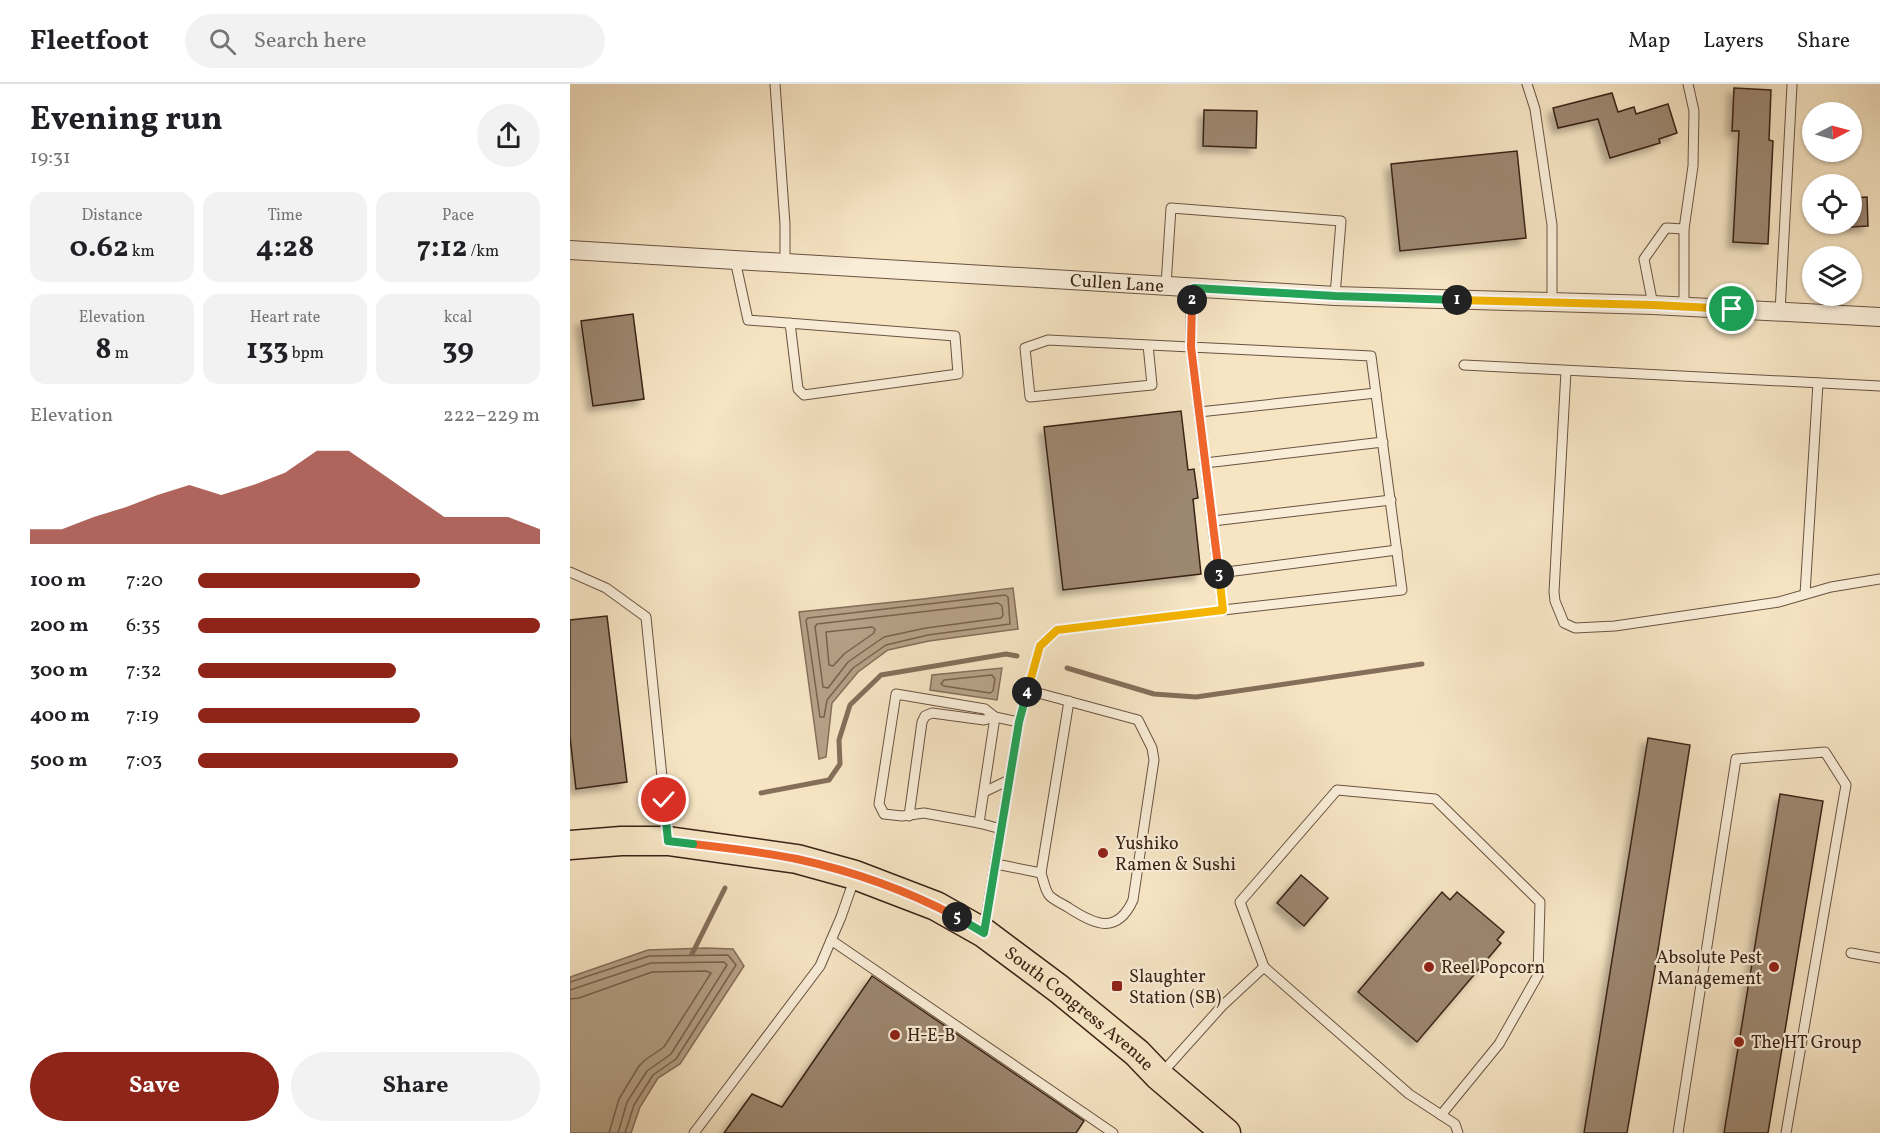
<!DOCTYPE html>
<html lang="en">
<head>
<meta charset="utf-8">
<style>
  body { margin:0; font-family:Vollkorn,serif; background:#f2f2f2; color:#202124; height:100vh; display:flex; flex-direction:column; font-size:22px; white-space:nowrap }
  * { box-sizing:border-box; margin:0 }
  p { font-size:20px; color:#757577 }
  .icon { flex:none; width:33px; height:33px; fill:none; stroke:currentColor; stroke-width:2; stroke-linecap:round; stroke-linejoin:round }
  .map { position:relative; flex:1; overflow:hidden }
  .side { display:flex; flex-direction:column; background:#fff; width:570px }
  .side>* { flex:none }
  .needle { width:39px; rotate:84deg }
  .fabs { position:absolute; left:1232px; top:18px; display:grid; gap:12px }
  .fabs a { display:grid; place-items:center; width:60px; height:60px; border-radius:50%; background:#fff; box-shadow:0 2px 4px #0004; font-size:30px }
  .pin { position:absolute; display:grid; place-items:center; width:51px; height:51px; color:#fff; margin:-26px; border:3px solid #fff; border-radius:50%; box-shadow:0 2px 6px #0007 }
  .km { position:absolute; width:30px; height:30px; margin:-15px; border-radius:50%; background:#222; color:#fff; font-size:16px; line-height:30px; text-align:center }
  .round { display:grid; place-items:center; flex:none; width:63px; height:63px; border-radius:32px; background:#f2f2f2 }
  .headline { display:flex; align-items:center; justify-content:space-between; height:102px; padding:0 30px }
  h1 { font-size:33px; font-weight:700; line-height:45px }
  .stats { display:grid; grid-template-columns:repeat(3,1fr); gap:9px; height:102px; padding:6px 30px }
  .stats div { display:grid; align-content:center; border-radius:15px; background:#f2f2f2; text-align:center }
  .stats b { font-size:30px; font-weight:700 }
  .stats small { font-size:16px; font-weight:400 }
  .stats p { font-size:16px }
  .chart { height:168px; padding:12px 30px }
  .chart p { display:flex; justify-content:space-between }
  .chart svg { width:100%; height:108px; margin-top:6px; fill:#8f2418; opacity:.7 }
  .button { display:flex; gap:12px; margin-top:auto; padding:12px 30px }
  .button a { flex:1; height:69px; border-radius:36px; background:#8f2418; color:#fff; font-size:24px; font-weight:700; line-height:69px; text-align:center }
  .button a+a { background:#f2f2f2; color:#202124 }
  ul { padding:0 30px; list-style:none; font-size:20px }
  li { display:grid; grid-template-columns:96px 72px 1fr; align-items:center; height:45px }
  li i { height:15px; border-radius:8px; background:#8f2418 }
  header { display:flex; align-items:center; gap:36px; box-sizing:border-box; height:84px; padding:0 30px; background:#fff; border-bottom:2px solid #e0e0e0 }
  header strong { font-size:28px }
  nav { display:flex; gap:33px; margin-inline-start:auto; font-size:21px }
  .search { width:420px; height:54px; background:#f2f2f2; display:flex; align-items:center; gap:15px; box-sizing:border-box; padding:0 21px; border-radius:33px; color:#757577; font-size:22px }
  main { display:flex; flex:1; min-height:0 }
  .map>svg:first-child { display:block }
  .water { fill:#b6a288; stroke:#856f5a; stroke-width:1.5 }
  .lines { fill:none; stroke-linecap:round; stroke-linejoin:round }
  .shore { stroke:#78624f; stroke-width:1.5 }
  .stream { stroke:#856f5a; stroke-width:5 }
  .building { fill:#9c8770; stroke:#3b2316; stroke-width:1.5; filter:url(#shadow) }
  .lane-casing { stroke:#6a5341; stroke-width:11 }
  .street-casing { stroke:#6a5341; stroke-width:20 }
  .primary-casing { stroke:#3b2316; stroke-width:31 }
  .lane { stroke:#f9edd8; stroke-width:9 }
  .street { stroke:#f9edd8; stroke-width:18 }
  .primary { stroke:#f6e4c3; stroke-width:28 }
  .split-1-casing { stroke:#fff; stroke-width:12 }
  .split-2-casing { stroke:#fff; stroke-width:12 }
  .split-3-casing { stroke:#fff; stroke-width:12 }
  .split-4-casing { stroke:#fff; stroke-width:12 }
  .split-5-casing { stroke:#fff; stroke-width:12 }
  .split-6-casing { stroke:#fff; stroke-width:12 }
  .split-7-casing { stroke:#fff; stroke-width:12 }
  .split-1 { stroke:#f5b400; stroke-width:8 }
  .split-2 { stroke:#22a559; stroke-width:8 }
  .split-3 { stroke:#f0652b; stroke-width:8 }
  .split-4 { stroke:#f5b400; stroke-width:8 }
  .split-5 { stroke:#22a559; stroke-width:8 }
  .split-6 { stroke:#f0652b; stroke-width:8 }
  .split-7 { stroke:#22a559; stroke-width:8 }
  .poi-dot { fill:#8f2418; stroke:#f9edd8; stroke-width:2 }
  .labels { text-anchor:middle; stroke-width:4.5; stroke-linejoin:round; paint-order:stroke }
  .street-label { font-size:18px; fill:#3b2316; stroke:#f9edd8 }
  .poi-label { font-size:18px; fill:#3b2316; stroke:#f9edd8; text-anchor:start }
</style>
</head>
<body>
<header>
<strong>Fleetfoot</strong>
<div class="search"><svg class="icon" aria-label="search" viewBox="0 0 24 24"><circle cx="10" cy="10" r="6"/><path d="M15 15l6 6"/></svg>Search here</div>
<nav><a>Map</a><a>Layers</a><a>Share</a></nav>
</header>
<main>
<section class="side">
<div class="headline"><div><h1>Evening run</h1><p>19:31</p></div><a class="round"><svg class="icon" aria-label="share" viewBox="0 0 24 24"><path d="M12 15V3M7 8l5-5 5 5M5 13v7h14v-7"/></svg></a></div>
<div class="stats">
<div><p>Distance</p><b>0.62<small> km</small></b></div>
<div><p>Time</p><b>4:28</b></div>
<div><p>Pace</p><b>7:12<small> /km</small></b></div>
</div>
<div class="stats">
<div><p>Elevation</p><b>8<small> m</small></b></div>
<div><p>Heart rate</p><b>133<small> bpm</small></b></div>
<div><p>kcal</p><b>39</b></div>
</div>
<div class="chart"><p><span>Elevation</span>222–229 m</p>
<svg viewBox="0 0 160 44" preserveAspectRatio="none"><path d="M0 44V38L10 38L20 33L30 29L40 24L50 20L60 24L70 20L80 15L90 6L100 6L110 15L120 24L130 33L140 33L150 33L160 38V44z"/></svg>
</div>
<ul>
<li><b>100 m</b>7:20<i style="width:65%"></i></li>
<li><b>200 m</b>6:35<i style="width:100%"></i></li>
<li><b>300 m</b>7:32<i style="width:58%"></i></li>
<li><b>400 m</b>7:19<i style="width:65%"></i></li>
<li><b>500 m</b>7:03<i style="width:76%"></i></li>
</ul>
<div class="button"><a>Save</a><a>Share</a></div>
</section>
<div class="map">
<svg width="1310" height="1049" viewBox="0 0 1310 1049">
  <defs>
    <filter id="shadow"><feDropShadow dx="-5.5" dy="5.5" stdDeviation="3" flood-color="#0004"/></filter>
  </defs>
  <rect width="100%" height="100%" fill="#f6e4c3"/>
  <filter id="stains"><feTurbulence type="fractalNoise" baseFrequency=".00333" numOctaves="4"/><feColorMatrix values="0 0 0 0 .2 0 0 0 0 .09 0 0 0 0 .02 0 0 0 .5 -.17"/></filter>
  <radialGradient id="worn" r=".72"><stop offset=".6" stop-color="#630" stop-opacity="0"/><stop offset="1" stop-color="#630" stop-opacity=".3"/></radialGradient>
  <g class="water">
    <polygon points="443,504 448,545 359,557 318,566 288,588 262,619 256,673 249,675 229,528 353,515"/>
    <polygon points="432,584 427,616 360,606 362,591"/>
    <polygon points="136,864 163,865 174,882 110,980 88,994 70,1023 61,1049 0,1049 0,893 78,866"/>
  </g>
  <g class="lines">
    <g class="shore">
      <polygon points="435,511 438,513 440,540 358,551 316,561 283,584 257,616 254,633 250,633 236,536 238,534"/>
      <polygon points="428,519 432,522 433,531 431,534 356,544 314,553 278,578 258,604 253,603 245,543 247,540"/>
      <polygon points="302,543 305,545 304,549 274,570 263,582 259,581 256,548"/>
      <polygon points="422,591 425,595 423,607 420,609 374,602 371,600 374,596"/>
      <polyline points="0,898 79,872 158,871 166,881 106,975 83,991 64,1021 55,1049"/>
      <polyline points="0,906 81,879 154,878 157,881 101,970 77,987 57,1018 48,1049"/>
      <polyline points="0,915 9,914 82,888 136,887 141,889 94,963 75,976 69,982 49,1015 39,1049"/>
    </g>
    <g class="stream">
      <polyline points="497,584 584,610 626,613 852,580"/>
      <polyline points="191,709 259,696 270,680 269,656 280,621 311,591 436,570 447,572"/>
      <polyline points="122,870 155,804"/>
    </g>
  </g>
  <g class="building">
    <polygon points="1164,4 1201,6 1199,56 1203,57 1198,160 1163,158 1169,47 1162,47"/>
    <polygon points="1042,9 1048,28 1064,23 1066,30 1098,20 1107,49 1089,55 1090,59 1040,74 1028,35 988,44 983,24"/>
    <polygon points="634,26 687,27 686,64 633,62"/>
    <polygon points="947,67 956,154 830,167 821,80"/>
    <polygon points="1297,113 1298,142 1281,143 1281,114"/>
    <polygon points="63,230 74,315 23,322 11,237"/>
    <polygon points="611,327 618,386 624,385 628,414 623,415 631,490 493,506 474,343"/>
    <polygon points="37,532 57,698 6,705 0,653 0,536"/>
    <polygon points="1078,654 1120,661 1088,866 1057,1049 1014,1049"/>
    <polygon points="1210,710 1253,717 1198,1049 1154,1049"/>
    <polygon points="731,791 758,814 734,842 707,819"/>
    <polygon points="872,808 880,816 887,808 934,848 927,856 931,859 847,958 788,908"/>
    <polygon points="302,892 514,1037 506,1049 154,1049 182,1010 212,1023"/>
  </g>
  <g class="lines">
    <g class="lane-casing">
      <g id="lane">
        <polyline points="205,0 215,140 215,177"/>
        <polyline points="957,0 965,25 982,141 982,219"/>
        <polyline points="165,176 178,236 385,252 388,290 234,311 228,305 220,239"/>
        <polyline points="596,201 601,124 771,137 765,212"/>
        <polyline points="1083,221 1074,175 1096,144 1114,145"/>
        <polyline points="1114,222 1114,145 1123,82 1124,27 1118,0"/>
        <polyline points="1210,228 1222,1"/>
        <polyline points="578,261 582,301 460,313 455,264 478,256 801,272 832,506 653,526 621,263 621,227 624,204"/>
        <polyline points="894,281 1310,302"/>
        <polyline points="996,287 984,508 985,517 994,539 1005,544 1045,542 1209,518 1261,503 1310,495"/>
        <polyline points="629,328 806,309"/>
        <polyline points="635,379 813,358"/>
        <polyline points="643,437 821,416"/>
        <polyline points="0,488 36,504 76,533 98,753"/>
        <polyline points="649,489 827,466"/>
        <polyline points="1235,510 1248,299"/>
        <path d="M 457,606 L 568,636 L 582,664 L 584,676 L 563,816 C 547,851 525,841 499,824 C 493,820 483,816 479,811 C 475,806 473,795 471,789 L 499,617"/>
        <polyline points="425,633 415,625 326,610 309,720 314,730 332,732 354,729 409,739 431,745"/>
        <polyline points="414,708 439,696"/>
        <polyline points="339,732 352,638 355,632 362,629 414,636 425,633 449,638"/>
        <polyline points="409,739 425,633"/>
        <polyline points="426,780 471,789"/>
        <polyline points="414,846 449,638 470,562 487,546 653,526"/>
        <polyline points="261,856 543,1049"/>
        <polyline points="1281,869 1310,874"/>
        <polyline points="694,883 670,818 767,706 865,715 970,818 968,891 929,960 871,1031"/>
        <polyline points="591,990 652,922 694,883 839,1010 885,1040 888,1049"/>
        <polyline points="124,1049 250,882 271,833 285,793"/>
        <polyline points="1108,1049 1166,675 1255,668 1276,701 1216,1049"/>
      </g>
    </g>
    <g class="street-casing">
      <g id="street">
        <path id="s1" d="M 0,166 L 765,212 L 1083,221 L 1310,233"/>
      </g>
    </g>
    <g class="primary-casing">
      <g id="primary">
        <path id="s2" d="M 0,761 L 51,757 L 98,757 L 227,775 L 285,791 L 366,822 L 414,849 L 489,905 L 567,969 L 589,992 L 656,1049"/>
      </g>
    </g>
    <use href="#lane" class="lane"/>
    <use href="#street" class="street"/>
    <use href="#primary" class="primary"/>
  </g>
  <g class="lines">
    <g class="split-1-casing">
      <polyline id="split-1" points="887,216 1083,221 1162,225"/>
    </g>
    <g class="split-2-casing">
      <polyline id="split-2" points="622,216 624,204 765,212 887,216"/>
    </g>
    <g class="split-3-casing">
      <polyline id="split-3" points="622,216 621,263 649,490"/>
    </g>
    <g class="split-4-casing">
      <polyline id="split-4" points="457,608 470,562 487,546 653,526 649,490"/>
    </g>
    <g class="split-5-casing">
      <polyline id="split-5" points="387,833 414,849 449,638 457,608"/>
    </g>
    <g class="split-6-casing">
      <path id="split-6" d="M 123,760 C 158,764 193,768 227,775 C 282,787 338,807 387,833"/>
    </g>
    <g class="split-7-casing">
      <polyline id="split-7" points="94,716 98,757 123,760"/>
    </g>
    <use href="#split-1" class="split-1"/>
    <use href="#split-2" class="split-2"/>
    <use href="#split-3" class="split-3"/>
    <use href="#split-4" class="split-4"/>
    <use href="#split-5" class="split-5"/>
    <use href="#split-6" class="split-6"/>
    <use href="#split-7" class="split-7"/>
  </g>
  <g class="poi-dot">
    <circle cx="533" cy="769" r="6"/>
    <circle cx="859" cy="883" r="6"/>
    <circle cx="1204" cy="883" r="6"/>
    <rect x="541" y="896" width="12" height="12" rx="3"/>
    <circle cx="325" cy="951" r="6"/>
    <circle cx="1169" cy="958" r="6"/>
  </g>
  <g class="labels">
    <g class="street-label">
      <text dy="6" stroke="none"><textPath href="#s1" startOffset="548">Cullen Lane</textPath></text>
      <text dy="6" stroke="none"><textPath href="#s2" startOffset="552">South Congress Avenue</textPath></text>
    </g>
    <g class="poi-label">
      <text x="545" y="765">Yushiko<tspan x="545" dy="21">Ramen &amp; Sushi</tspan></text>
      <text x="1192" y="879" text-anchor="end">Absolute Pest<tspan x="1192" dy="21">Management</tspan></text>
      <text x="871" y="889">Reel Popcorn</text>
      <text x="559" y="898">Slaughter<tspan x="559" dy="21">Station (SB)</tspan></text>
      <text x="337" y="957">H-E-B</text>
      <text x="1181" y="964">The HT Group</text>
    </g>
  </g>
  <rect width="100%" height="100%" filter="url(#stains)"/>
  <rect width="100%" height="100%" fill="url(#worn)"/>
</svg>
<div class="fabs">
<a><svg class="needle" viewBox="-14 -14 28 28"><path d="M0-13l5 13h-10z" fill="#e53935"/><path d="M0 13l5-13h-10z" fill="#757577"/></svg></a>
<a><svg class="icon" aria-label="locate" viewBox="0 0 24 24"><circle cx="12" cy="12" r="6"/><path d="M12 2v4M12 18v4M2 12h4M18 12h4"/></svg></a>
<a><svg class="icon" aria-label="layers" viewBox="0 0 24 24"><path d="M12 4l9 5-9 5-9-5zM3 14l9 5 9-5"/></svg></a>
</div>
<div class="pin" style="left:1162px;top:225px;background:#1e9e55"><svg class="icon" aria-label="arrive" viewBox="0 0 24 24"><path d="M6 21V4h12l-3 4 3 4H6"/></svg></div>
<div class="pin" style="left:94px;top:716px;background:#d93025"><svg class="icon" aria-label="check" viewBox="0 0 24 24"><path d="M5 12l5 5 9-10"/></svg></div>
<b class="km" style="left:887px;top:216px">1</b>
<b class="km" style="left:622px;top:216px">2</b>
<b class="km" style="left:649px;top:490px">3</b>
<b class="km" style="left:457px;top:608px">4</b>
<b class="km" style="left:387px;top:833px">5</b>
</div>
</main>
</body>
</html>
